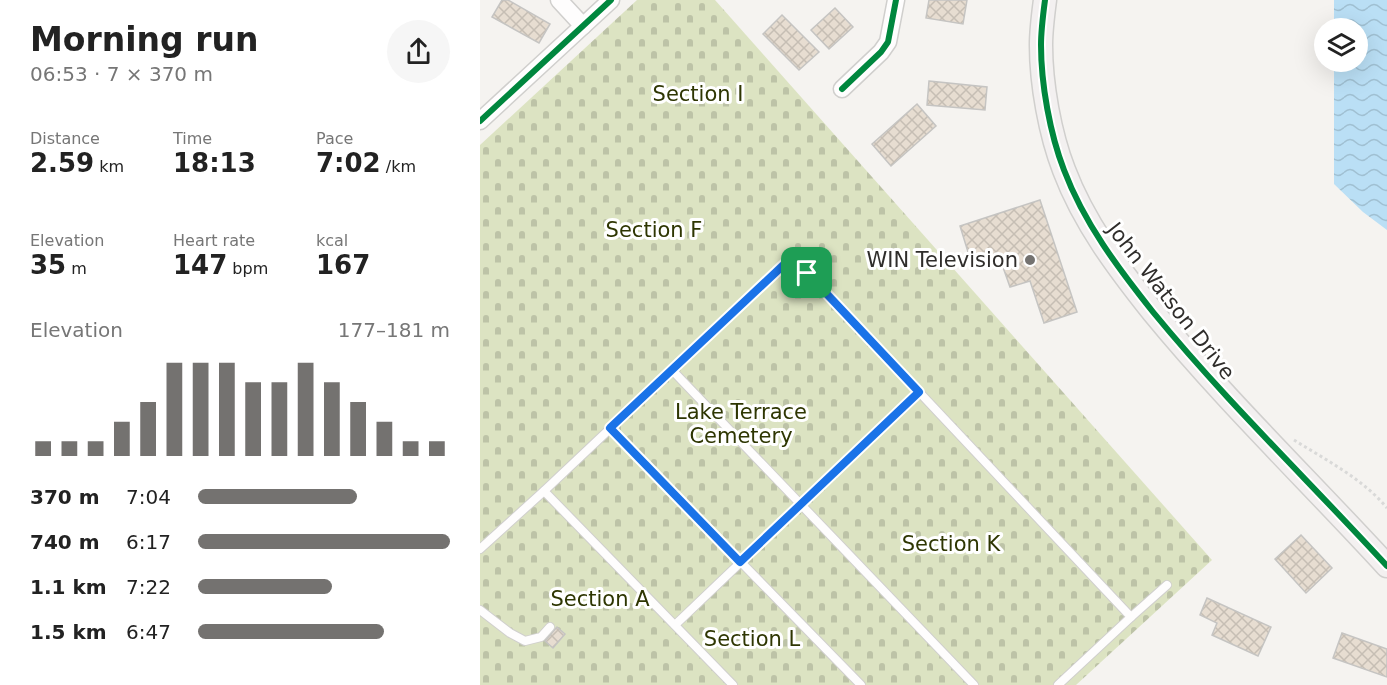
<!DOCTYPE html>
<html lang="en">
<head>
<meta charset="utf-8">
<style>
  body { margin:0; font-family:"DejaVu Sans",sans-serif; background:#f6f6f6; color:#222; height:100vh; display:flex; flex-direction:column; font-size:22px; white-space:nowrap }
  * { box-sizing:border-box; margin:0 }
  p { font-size:20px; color:#767676 }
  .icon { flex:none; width:33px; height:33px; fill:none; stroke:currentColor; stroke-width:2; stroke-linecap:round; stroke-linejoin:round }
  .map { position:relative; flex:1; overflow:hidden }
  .sheet { display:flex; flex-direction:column; background:#fff; width:480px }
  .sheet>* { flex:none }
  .fabs { position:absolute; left:834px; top:18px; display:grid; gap:12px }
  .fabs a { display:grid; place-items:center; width:54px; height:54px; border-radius:50%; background:#fff; box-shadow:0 6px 24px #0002; font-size:30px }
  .pin { position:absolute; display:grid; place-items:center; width:51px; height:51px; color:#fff; margin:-26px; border-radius:12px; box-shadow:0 3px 9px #0006 }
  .round { display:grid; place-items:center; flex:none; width:63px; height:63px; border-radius:32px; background:#f6f6f6 }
  .head { display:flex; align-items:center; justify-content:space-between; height:102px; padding:0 30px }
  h1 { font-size:33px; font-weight:700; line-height:45px }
  .stats { display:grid; grid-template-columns:repeat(3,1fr); gap:9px; height:102px; padding:6px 30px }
  .stats div { display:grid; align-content:center }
  .stats b { font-size:26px; font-weight:700 }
  .stats small { font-size:16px; font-weight:400 }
  .stats p { font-size:16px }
  .chart { height:168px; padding:12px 30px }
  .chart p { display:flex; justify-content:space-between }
  .chart svg { width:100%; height:108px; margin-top:6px; stroke:#747270; stroke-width:6 }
  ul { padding:0 30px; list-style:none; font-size:20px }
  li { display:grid; grid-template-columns:96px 72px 1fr; align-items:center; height:45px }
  li i { height:15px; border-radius:8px; background:#747270 }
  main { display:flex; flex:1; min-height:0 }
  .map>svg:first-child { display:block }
  .cemetery { fill:url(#cemetery-stones) }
  .water { fill:url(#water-waves) }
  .building { fill:url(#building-cross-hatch); stroke:#c5c4c2; stroke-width:1.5 }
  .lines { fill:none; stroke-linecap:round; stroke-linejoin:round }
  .lane-casing { stroke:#d0cfcd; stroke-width:10 }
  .street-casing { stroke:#d0cfcd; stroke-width:19 }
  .secondary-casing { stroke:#d0cfcd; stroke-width:25 }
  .path { stroke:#d9d9d8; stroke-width:3; stroke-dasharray:3 3; stroke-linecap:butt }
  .lane { stroke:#fefdfd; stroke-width:8 }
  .street { stroke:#fefdfd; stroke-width:16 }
  .secondary { stroke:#f3f0f0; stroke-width:22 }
  .cycleway-casing { stroke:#fff; stroke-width:10 }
  .cycleway { stroke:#00873e; stroke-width:6 }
  .route-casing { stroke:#fff; stroke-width:12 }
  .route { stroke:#1a73e8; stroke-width:8 }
  .poi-dot { fill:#747270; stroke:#fff; stroke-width:2 }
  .labels { text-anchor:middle; stroke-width:6; stroke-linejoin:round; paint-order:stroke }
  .park-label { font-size:21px; fill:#2e3602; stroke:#fff }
  .poi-label { font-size:21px; fill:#2f2d2b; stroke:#fff; text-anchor:end }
  .street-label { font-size:21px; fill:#2f2d2b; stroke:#fff }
</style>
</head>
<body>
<main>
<section class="sheet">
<div class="head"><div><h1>Morning run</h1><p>06:53 · 7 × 370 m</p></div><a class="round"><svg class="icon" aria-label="share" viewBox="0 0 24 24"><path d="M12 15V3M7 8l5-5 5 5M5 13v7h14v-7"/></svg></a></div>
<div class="stats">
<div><p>Distance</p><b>2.59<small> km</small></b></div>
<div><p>Time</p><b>18:13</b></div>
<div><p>Pace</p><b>7:02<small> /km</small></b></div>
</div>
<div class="stats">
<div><p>Elevation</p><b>35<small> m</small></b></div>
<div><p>Heart rate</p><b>147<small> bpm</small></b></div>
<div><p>kcal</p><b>167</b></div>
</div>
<div class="chart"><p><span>Elevation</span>177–181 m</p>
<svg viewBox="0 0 160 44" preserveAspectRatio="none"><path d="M5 44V38M15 44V38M25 44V38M35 44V30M45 44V22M55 44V6M65 44V6M75 44V6M85 44V14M95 44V14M105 44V6M115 44V14M125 44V22M135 44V30M145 44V38M155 44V38"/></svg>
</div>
<ul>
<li><b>370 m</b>7:04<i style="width:63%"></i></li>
<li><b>740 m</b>6:17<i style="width:100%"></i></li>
<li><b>1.1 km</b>7:22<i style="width:53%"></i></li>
<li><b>1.5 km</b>6:47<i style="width:74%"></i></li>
</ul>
</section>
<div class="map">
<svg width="907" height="685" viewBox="0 0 907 685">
  <defs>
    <pattern id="cemetery-stones" width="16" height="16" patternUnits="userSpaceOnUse" patternTransform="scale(1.5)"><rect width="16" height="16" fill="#dce3c2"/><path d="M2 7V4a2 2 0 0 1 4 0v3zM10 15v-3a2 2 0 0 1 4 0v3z" fill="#bdc3a7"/></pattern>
    <pattern id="water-waves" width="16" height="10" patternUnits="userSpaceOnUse" patternTransform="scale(1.5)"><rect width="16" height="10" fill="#badff5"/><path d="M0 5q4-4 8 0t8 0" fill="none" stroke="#a0c0d2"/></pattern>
    <pattern id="building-cross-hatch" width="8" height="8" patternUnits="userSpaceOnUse" patternTransform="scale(1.5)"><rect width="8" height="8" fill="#e7ddd1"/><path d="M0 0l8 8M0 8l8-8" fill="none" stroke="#c6beb4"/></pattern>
  </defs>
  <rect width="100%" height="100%" fill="#f5f3f0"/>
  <polygon class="cemetery" points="157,0 235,0 732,560 596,685 0,685 0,145"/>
  <polygon class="water" points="854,0 907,0 907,230 883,212 854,184 854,62 878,62 878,28 854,28"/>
  <g class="building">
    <polygon points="22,0 28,0 70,24 59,43 12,17"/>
    <polygon points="449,0 487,0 483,24 446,18"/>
    <polygon points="355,8 373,27 349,49 331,30"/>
    <polygon points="302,15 339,52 319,70 283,34"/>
    <polygon points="449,81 507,87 505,110 447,105"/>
    <polygon points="437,104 456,126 411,166 392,144"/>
    <polygon points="560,200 597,312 564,323 550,281 530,287 519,256 492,265 480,226"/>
    <polygon points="821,535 852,568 826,593 795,559"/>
    <polygon points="727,598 791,627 778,656 732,635 737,623 720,615"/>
    <polygon points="77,627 85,634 73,648 65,641"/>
    <polygon points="862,633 907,649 907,677 853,658"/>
  </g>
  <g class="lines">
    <g class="lane-casing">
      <g id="lane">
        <polyline points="192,370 494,685"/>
        <polyline points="130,428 381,685"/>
        <polyline points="64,491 253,685"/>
        <polyline points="0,549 64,491 312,257 651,617 578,685"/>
        <polyline points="0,610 30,633 45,641 61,637 70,627"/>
        <polyline points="651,617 687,585"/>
        <polyline points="195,625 439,392"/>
      </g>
    </g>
    <g class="street-casing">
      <g id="street">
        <polyline points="79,0 103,26"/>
        <polyline points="362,89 401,52 408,42 416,0"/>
        <polyline points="0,121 131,0"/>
      </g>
    </g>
    <g class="secondary-casing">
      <path id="secondary" d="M 565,0 C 563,15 561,30 561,45 C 561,84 570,134 584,170 C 604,223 638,268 673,312 C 746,401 829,481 907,566"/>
    </g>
    <path class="path" d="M 814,440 C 846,460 883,479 907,508"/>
    <use href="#lane" class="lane"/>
    <use href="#street" class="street"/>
    <use href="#secondary" class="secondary"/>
    <g class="cycleway-casing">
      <g id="cycleway">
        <path d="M 565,0 C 563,15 561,30 561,45 C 561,84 570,134 584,170 C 604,223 638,268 673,312 C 746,401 829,481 907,566"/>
        <polyline points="362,89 401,52 408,42 416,0"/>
        <polyline points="0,121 131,0"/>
      </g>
    </g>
    <use href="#cycleway" class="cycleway"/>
  </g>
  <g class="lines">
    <g class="route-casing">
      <polygon id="route" points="312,257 439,392 260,562 130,428"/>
    </g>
    <use href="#route" class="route"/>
  </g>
  <circle class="poi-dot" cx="550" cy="260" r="6"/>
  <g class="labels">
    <g class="park-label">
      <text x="218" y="101">Section I</text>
      <text x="174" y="237">Section F</text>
      <text x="261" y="419">Lake Terrace<tspan x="261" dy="24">Cemetery</tspan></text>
      <text x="471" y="551">Section K</text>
      <text x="120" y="606">Section A</text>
      <text x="272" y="646">Section L</text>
    </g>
    <g class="poi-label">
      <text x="538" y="267">WIN Television</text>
    </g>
    <g class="street-label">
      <text transform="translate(691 301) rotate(52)" y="7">John Watson Drive</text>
    </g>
  </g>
</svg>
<div class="fabs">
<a><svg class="icon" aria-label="layers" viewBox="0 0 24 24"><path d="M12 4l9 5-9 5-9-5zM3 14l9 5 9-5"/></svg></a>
</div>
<div class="pin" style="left:327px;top:273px;background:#1e9e55"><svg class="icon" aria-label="arrive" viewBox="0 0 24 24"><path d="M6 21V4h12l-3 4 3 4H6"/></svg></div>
</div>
</main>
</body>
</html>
